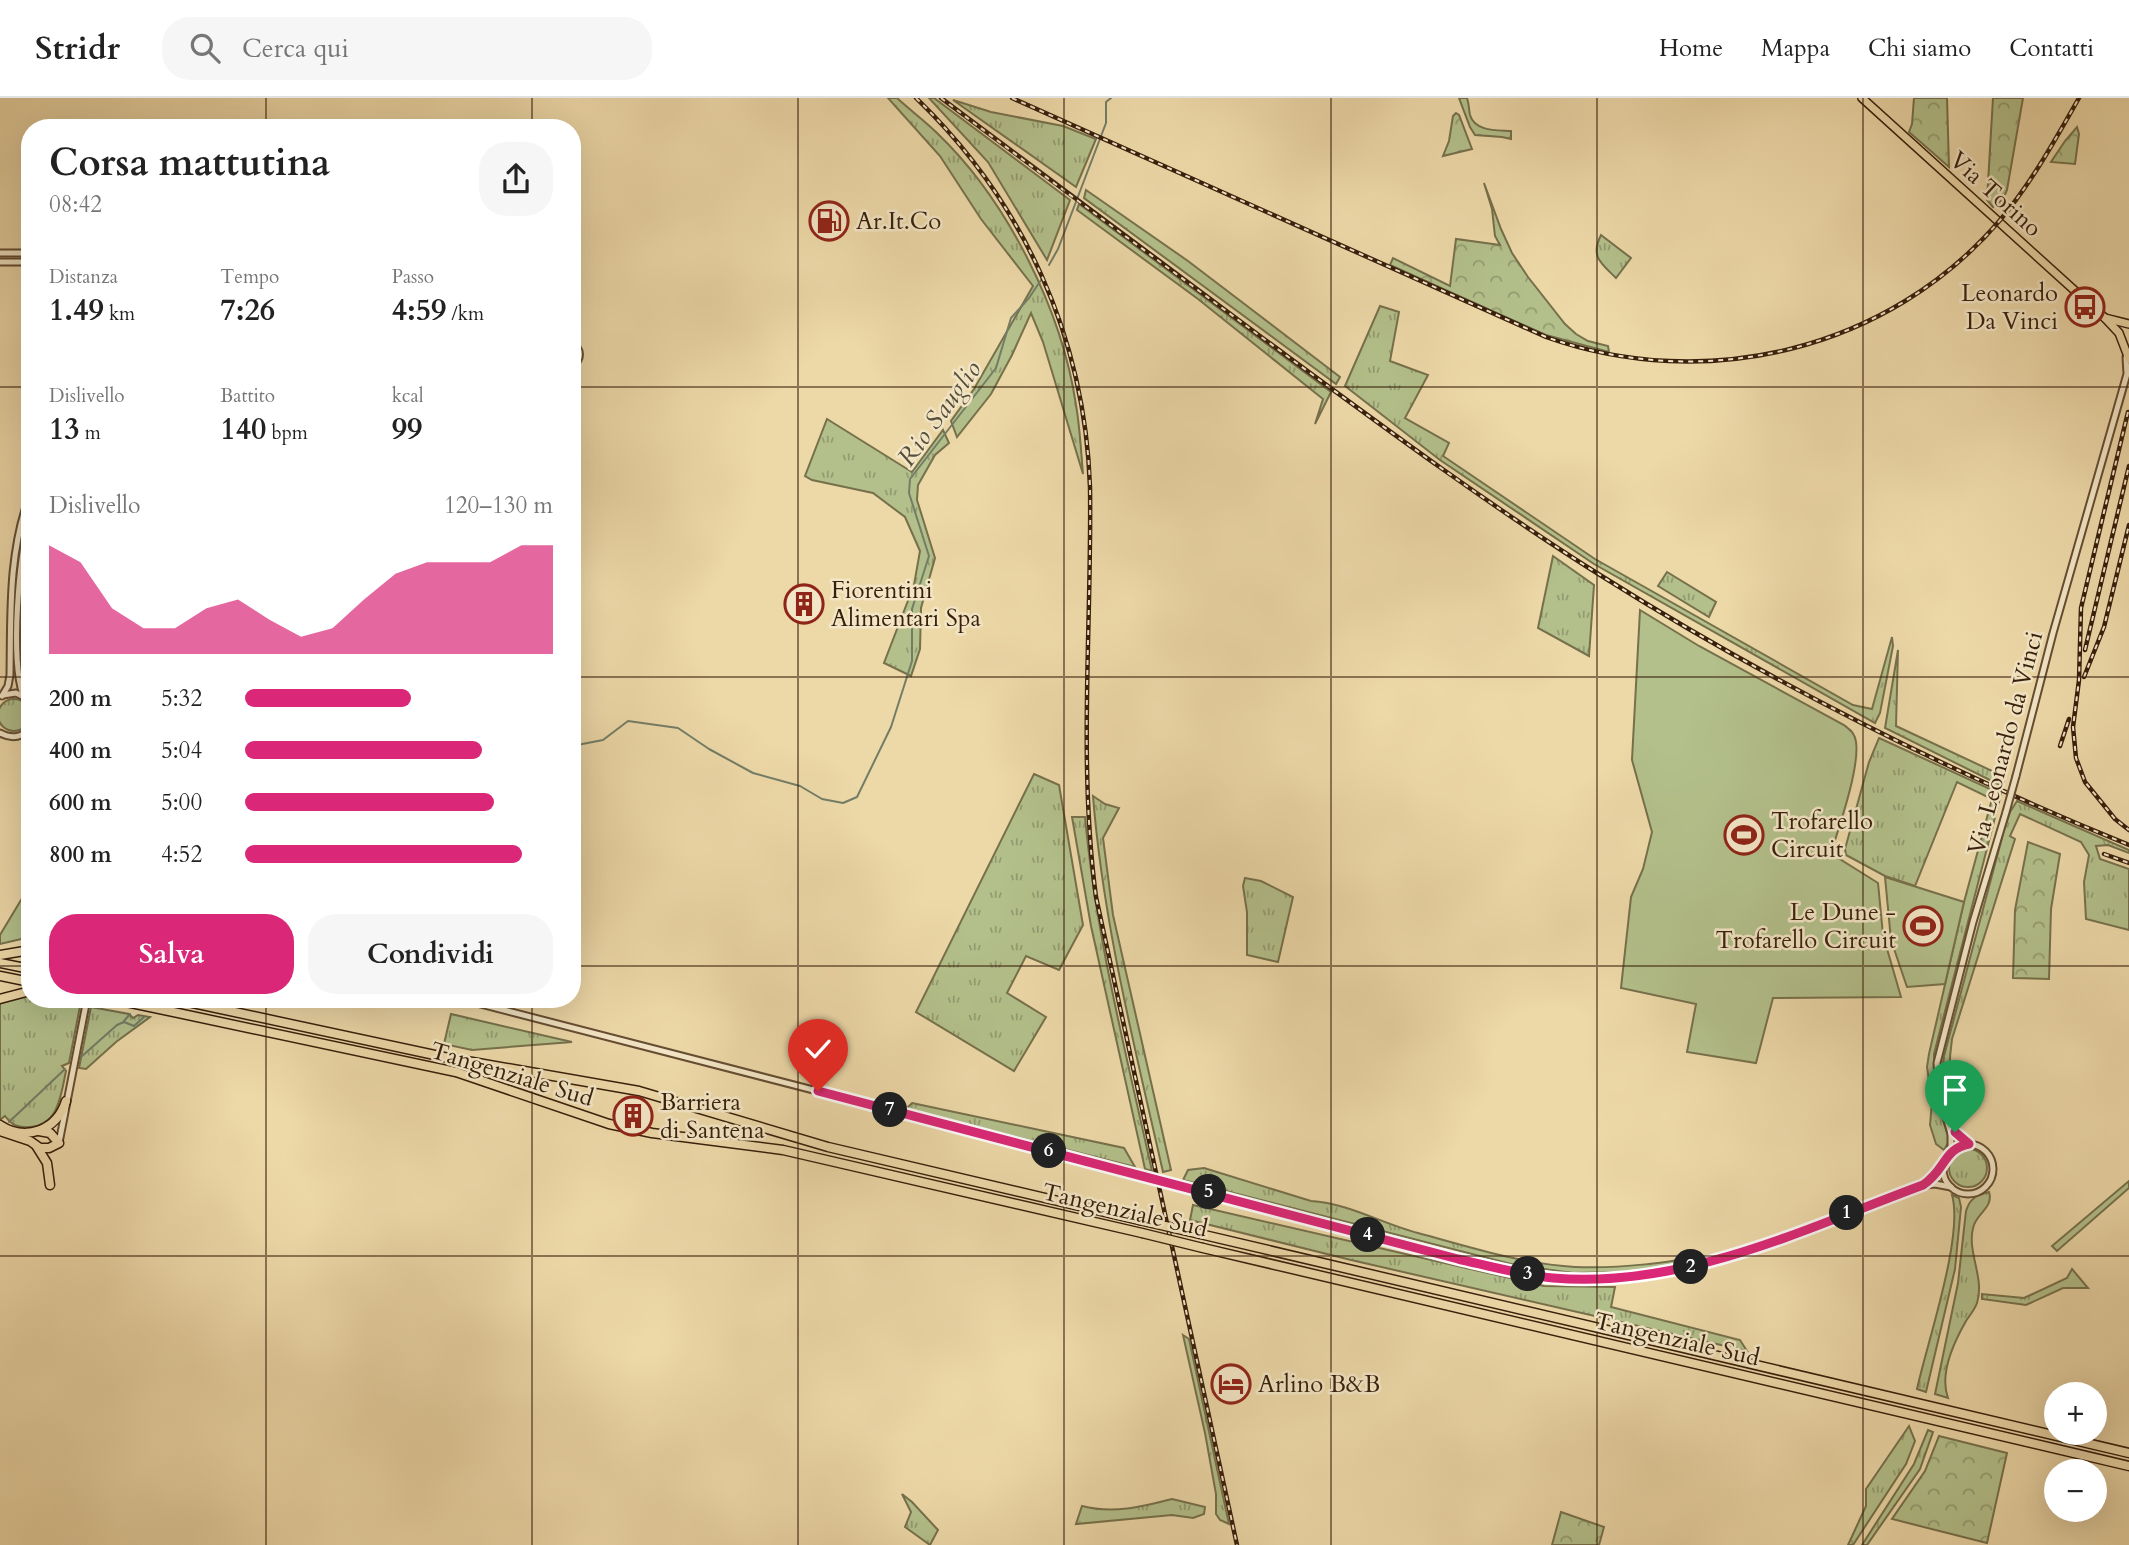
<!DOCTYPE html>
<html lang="it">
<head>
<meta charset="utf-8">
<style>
  body { margin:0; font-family:Cardo,serif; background:#f6f6f6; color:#222; height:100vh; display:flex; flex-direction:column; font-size:26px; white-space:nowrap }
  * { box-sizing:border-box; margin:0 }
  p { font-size:23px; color:#767676 }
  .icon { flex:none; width:38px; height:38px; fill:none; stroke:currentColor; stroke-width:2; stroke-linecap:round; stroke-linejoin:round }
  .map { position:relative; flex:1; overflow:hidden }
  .drawer { position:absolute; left:21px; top:21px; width:560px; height:889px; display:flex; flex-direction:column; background:#fff; border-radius:28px; box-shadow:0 7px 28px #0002 }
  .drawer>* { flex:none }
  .buttons { position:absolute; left:2044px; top:1284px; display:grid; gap:14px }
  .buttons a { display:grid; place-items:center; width:63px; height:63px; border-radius:50%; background:#fff; box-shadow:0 7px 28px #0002; font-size:35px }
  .pin { position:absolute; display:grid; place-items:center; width:60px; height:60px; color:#fff; margin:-72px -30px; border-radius:50% 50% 50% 0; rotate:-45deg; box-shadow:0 0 7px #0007 }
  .pin .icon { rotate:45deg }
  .km { position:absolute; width:35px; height:35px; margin:-18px; border-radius:50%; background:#222; color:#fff; font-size:19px; line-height:35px; text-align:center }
  .round { display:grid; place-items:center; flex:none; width:74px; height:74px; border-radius:28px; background:#f6f6f6 }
  .overview { display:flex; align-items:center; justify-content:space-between; height:119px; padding:0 28px }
  h1 { font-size:38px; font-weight:600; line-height:52px }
  .metrics { display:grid; grid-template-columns:repeat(3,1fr); gap:10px; height:119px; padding:7px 28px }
  .metrics div { display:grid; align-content:center }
  .metrics b { font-size:30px; font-weight:600 }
  .metrics small { font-size:19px; font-weight:400 }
  .metrics p { font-size:19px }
  .chart { height:196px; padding:14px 28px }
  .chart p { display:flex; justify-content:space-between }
  .chart svg { width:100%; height:126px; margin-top:7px; fill:#db2777; opacity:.7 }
  .action { display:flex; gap:14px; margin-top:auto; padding:14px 28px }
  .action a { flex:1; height:80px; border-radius:28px; background:#db2777; color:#fff; font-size:28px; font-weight:600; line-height:80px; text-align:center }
  .action a+a { background:#f6f6f6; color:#222 }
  ul { padding:0 28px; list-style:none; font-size:23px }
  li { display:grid; grid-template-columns:112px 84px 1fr; align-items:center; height:52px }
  li i { height:18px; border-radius:9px; background:#db2777 }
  header { display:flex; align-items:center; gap:42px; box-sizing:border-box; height:98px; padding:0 35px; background:#fff; border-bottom:2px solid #e0e0e0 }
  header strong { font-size:33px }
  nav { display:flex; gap:38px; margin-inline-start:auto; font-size:24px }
  .search { width:490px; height:63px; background:#f6f6f6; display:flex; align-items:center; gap:18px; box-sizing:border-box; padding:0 24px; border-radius:28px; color:#767676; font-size:26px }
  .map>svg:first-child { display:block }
  .grass { fill:url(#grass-tufts); stroke:#76704b; stroke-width:2 }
  .forest { fill:url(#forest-crowns); stroke:#76704b; stroke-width:2 }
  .pitch { fill:#b3c08b; stroke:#76704b; stroke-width:2 }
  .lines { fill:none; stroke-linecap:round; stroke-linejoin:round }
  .stream { stroke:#737d66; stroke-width:2 }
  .minor-casing { stroke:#654d32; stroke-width:9 }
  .major-casing { stroke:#381f0b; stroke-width:10 }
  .highway-casing { stroke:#381f0b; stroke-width:11 }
  .minor { stroke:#f3e6c6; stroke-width:5 }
  .major { stroke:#edd8a8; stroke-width:7 }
  .highway { stroke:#edd8a8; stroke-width:8 }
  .rail-casing { stroke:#381f0b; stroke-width:4.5 }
  .rail { stroke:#f3e6c6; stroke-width:2; stroke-dasharray:5; stroke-linecap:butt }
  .minor-bridge-casing { stroke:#654d32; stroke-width:9; stroke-linecap:butt }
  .highway-bridge-casing { stroke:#381f0b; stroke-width:11; stroke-linecap:butt }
  .minor-bridge { stroke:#f3e6c6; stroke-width:5 }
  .highway-bridge { stroke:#edd8a8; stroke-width:8 }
  .route-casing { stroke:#fff; stroke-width:14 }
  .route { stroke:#db2777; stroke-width:9 }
  .grid { fill:none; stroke:#381f0b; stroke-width:2; stroke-opacity:0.55 }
  .labels { text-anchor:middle; stroke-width:5; stroke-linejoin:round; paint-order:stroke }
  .street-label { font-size:24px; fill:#381f0b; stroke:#f3e6c6 }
  .poi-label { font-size:24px; fill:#381f0b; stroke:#f3e6c6; text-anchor:start }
  .water-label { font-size:26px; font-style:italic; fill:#554e39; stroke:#f3e6c6 }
</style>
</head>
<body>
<header>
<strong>Stridr</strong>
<div class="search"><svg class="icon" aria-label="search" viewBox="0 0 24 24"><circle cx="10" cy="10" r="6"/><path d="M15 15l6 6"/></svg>Cerca qui</div>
<nav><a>Home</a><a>Mappa</a><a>Chi siamo</a><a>Contatti</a></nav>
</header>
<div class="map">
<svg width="2129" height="1447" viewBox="0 0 2129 1447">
  <defs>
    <pattern id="grass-tufts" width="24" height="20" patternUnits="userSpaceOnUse" patternTransform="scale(1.75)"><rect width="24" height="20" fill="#b3c08b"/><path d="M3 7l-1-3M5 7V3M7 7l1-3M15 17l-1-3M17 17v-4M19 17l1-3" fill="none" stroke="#939b70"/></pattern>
    <pattern id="forest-crowns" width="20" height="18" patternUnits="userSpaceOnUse" patternTransform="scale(1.75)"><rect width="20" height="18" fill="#b3c08b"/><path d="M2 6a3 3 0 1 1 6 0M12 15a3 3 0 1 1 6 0" fill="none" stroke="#939b70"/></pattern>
  </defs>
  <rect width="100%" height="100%" fill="#edd8a8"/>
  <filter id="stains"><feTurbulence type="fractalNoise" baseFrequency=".00286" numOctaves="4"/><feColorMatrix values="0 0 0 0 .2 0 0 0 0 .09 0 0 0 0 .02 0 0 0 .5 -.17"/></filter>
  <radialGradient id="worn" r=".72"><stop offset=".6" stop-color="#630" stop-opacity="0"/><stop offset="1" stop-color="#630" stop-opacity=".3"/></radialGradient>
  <g class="grass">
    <path d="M 888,0 L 897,0 C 910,12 925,23 937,35 C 1007,102 1062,212 1076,307 C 1080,330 1081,353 1083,376 L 1043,244 L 1031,215 L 1012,257 L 991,296 L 957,339 L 951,323 L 974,291 L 1033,188 L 981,121 L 940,58 Z"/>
    <polygon points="929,0 934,0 1070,102 1047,162 988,64"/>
    <polygon points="953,2 991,14 1063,28 1096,41 1076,89"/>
    <polygon points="1086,92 1188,163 1340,279 1336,286 1084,100"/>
    <polygon points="1079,106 1331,294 1315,326 1323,301 1198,201 1077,112"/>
    <path d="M 1601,137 L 1631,160 L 1616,180 C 1601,165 1590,159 1601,137 Z"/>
    <polygon points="1380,208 1399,214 1390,263 1428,277 1405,320 1449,345 1443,358 1595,461 1853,607 1872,611 1892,539 1893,548 1880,615 1875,625 1594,466 1440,362 1345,288"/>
    <polygon points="827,321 912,374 943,332 949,345 935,357 918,387 917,402 935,460 921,510 920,551 911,578 884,565 914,487 920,453 905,419 873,395 812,382 805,378"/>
    <polygon points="1553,458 1594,487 1589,558 1538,530"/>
    <polygon points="1667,474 1716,504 1709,519 1658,488"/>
    <polygon points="1898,552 1896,628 2005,679 2002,688 1885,630"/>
    <circle cx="14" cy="617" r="16"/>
    <polygon points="1879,640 2001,696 1934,956 1934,989 1948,1038 1948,1045 1944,1052 1936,1046 1930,1027 1932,1004 1927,969 1929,956 1964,804 1992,701 1957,684 1915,788 1885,778 1846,757 1845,751 1869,664"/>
    <polygon points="1034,676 1059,687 1083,827 1059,872 1026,858 1007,895 1046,919 1014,973 916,914"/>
    <path d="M 1093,698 L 1105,706 L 1119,710 L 1103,740 L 1113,817 L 1171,1072 L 1163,1074 C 1135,950 1103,825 1093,698 Z"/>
    <path d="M 2017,703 L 2129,752 L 2129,755 L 2108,747 L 2096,748 L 2100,761 L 2129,771 L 2129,832 L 2086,821 L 2084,784 L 2089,757 L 2081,744 L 2020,716 L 2010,738 L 2015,741 L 1952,941 C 1947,975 1950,998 1958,1031 C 1946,1007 1940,985 1944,958 L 2003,736 L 2010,714 Z"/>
    <path d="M 1072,719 L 1085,719 C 1096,839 1126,955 1152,1073 L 1145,1071 L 1091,828 Z"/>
    <polygon points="1245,780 1261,783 1293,799 1278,864 1247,857 1247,814 1243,788"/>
    <polygon points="30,787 30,839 0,846 0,837"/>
    <path d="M 30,895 L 30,901 L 81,903 L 69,965 L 62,968 L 66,973 C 61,996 59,1028 29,1029 C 17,1030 12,1027 5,1018 L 0,1022 L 0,905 Z"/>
    <polygon points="91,909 129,916 133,920 138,917 150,919 116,944 86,971 79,970"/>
    <polygon points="451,916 572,944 472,952 444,946"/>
    <polygon points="912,1005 1124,1050 1135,1069 906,1011"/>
    <circle cx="1968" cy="1070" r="19"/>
    <path d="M 1204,1070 L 1311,1103 C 1348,1105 1383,1126 1418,1135 C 1470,1149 1522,1166 1575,1169 C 1622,1171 1668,1164 1714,1157 L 1672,1168 L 1628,1174 L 1573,1175 L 1515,1167 L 1183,1082 L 1188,1072 Z"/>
    <polygon points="2129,1083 2129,1090 2057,1153 2052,1148"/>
    <path d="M 1989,1094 C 1994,1110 1976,1115 1973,1130 C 1967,1155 1985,1180 1977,1205 C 1975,1211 1970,1217 1966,1223 C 1954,1244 1939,1276 1948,1300 L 1935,1296 L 1958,1185 L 1966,1113 C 1970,1100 1977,1097 1989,1094 Z"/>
    <path d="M 1952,1097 L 1959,1100 L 1961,1109 L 1955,1171 L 1926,1294 L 1917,1291 C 1927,1245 1964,1138 1952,1097 Z"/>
    <polygon points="1193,1107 1544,1188 1615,1189 1611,1209 1740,1242 1747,1253 1351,1162 1190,1122"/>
    <polygon points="2072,1171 2088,1190 2063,1190 2026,1207 1982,1201 1982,1196 2024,1200 2067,1180"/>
    <polygon points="1183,1237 1189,1241 1229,1426 1220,1422 1216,1416 1216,1396 1205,1335"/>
    <polygon points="1909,1328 1915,1343 1906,1366 1853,1447 1848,1447 1866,1408 1866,1391"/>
    <polygon points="1928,1332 1933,1334 1920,1371 1867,1447 1862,1447 1914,1366"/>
    <polygon points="902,1396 912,1404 938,1432 930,1447 905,1429 911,1414"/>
    <path d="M 1172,1401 L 1205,1409 L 1204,1416 L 1193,1420 L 1172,1417 L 1076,1426 L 1082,1408 C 1113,1416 1141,1409 1172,1401 Z"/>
  </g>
  <g class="forest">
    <path d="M 1459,0 L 1467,0 C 1469,6 1469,12 1470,17 C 1475,34 1498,32 1511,33 L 1511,41 L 1502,39 L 1475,37 L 1470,29 Z"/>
    <polygon points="1914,0 1947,0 1949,69 1909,34 1912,26"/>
    <polygon points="1993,0 2023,0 2007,92 2003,101 1993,109 1987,102"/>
    <polygon points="1456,15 1459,17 1472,51 1443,58 1449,43 1453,18"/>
    <polygon points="2077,29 2079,36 2075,66 2051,64 2065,43"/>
    <polygon points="1484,85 1501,131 1512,155 1528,179 1565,226 1576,236 1588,243 1608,248 1609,254 1546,237 1390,167 1393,160 1450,188 1456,141 1500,147 1495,138 1492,111"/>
    <polygon points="2028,744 2060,756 2051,811 2049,881 2013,880 2015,812"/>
    <polygon points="1939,1338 2007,1355 1987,1445 1892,1421 1925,1373"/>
    <polygon points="1561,1414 1604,1429 1599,1447 1552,1447"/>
  </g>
  <g class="pitch">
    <path d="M 1640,512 L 1699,548 L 1844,627 C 1850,632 1855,635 1856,644 C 1860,670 1838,732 1830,758 L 1838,760 L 1878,785 L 1883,837 L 1901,899 L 1773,900 L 1756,965 L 1687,954 L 1696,906 L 1621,890 L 1631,799 L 1643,771 L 1652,734 L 1632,662 Z"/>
    <polygon points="1885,779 1964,804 1945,886 1907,889 1891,842"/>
  </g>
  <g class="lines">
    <g class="stream">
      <polyline points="1049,167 1058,151 1106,25 1106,4 1111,0"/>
      <polyline points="572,648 603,642 628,623 678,630 709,651 753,675 800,688 822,701 843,705 857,699 891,629 912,563 912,511 929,458 909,395 910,381 996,270 1011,220 1029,200 1041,182"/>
      <polyline points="124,923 130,916"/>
      <polyline points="81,959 117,927 124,924 134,928 144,919"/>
      <polyline points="9,1024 65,971"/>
    </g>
    <g class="minor-casing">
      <g id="minor">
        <polyline points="0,155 30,155"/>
        <polyline points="0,164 30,164"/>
        <path d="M 572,246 C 582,251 582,262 572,267"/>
        <polyline points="3,597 16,595 30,602"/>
        <path d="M 23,597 C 10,557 19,461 30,420"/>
        <path d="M 2,598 L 8,588 L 10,577 C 11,517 8,455 30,397"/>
        <path d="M 0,635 C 11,641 20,640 30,632"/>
        <polyline points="2016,678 2053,535 2127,276 2126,259"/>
        <polyline points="461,901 1123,1072"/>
        <polyline points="1952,1030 1969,1046"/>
        <polyline points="59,1045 87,901"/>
        <circle cx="1968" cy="1071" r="25"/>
        <polyline points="1951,1053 1951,1036 1939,995 1937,965 1973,824 2006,714"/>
        <polyline points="1926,1087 1935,1086 1951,1089"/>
        <path d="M 1198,1092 L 1506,1172 C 1551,1180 1598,1185 1644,1178 C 1696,1171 1744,1153 1793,1135 C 1836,1119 1880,1103 1923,1087 L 1933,1081 L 1944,1068"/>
      </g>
    </g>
    <g class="major-casing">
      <g id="major">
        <polyline points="1862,0 2105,220 2119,235 2129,261"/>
        <polyline points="2105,220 2129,226"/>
      </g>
    </g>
    <g class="highway-casing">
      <g id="highway">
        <polyline points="0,857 30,852"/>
        <polyline points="0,865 30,871"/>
        <polyline points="0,878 30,884"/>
        <polyline points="0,901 30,893"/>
        <polyline points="112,901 456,974 609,1026 652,1035 783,1052 1142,1135"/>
        <polyline points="174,901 444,959 639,993 828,1049 1139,1122"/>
        <path d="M 0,1027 C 26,1044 57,1032 66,1003"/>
        <polyline points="0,1033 30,1043 40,1050 49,1050 59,1045 50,1035 39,1033"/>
        <polyline points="37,1049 47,1065 50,1087"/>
        <polyline points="1200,1136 2129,1355"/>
        <polyline points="1203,1150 2129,1368"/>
      </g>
    </g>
    <use href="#minor" class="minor"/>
    <use href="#major" class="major"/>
    <use href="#highway" class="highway"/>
    <g class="rail-casing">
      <g id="rail">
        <path d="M 916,0 C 1024,104 1085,240 1090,389 C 1092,526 1078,663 1096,799 L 1237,1447"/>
        <path d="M 941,0 C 1048,81 1156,161 1264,241 C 1374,322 1484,404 1600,477 C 1768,583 1945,672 2129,747"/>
        <path d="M 1012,0 L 1546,239 C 1706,296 1890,252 2001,121 C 2032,84 2055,42 2079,0"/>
        <polyline points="2128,314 2081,510 2079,582 2073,629 2076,660 2085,684 2115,721 2129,732"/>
        <polyline points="2085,552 2129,368"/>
        <polyline points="2084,579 2104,529 2129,427"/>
        <polyline points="2060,648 2069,621"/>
        <polyline points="2104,756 2129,765"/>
      </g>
    </g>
    <use href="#rail" class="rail"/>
    <g class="minor-bridge-casing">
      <g id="minor-bridge">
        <polyline points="2006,714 2016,678"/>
        <polyline points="1123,1072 1198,1092"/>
      </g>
    </g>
    <g class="highway-bridge-casing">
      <g id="highway-bridge">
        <polyline points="1139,1122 1200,1136"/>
        <polyline points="1142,1135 1203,1150"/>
      </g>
    </g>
    <use href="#minor-bridge" class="minor-bridge"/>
    <use href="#highway-bridge" class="highway-bridge"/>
  </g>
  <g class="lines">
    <g class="route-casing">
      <path id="route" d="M 818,993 L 1458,1161 C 1489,1168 1521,1177 1553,1180 C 1683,1191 1804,1131 1923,1087 C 1946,1072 1943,1051 1969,1046 L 1955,1034"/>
    </g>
    <use href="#route" class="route"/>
  </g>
  <path class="grid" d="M 266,0 L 266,30M 532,0 L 532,30M 798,0 L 798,1447M 1064,0 L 1064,1447M 1331,0 L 1331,1447M 1597,0 L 1597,1447M 1863,0 L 1863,1447M 0,289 L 30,289M 572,289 L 2129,289M 0,579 L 30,579M 572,579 L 2129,579M 0,868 L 30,868M 572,868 L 2129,868M 266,901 L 266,1447M 532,901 L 532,1447M 0,1158 L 2129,1158"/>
  <defs>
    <g id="fuel-ring" transform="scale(2.0125)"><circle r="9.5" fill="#f3e6c6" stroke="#8f2418" stroke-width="1.5"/><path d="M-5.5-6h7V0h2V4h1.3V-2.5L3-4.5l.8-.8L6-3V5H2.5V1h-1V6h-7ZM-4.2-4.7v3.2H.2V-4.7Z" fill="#8f2418"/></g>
    <g id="bus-ring" transform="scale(2.0125)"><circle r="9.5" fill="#f3e6c6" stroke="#8f2418" stroke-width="1.5"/><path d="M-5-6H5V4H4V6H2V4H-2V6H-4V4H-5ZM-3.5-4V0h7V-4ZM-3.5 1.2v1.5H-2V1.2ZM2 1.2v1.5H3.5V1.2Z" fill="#8f2418"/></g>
    <g id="building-ring" transform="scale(2.0125)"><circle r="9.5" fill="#f3e6c6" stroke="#8f2418" stroke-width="1.5"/><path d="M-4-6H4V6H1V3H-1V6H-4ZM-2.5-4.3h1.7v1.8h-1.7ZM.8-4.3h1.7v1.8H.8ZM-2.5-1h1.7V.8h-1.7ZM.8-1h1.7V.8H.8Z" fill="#8f2418"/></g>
    <g id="stadium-ring" transform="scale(2.0125)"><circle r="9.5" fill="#f3e6c6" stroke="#8f2418" stroke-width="1.5"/><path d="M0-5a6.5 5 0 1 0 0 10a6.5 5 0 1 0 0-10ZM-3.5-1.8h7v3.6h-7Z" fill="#8f2418"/></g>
    <g id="hotel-ring" transform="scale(2.0125)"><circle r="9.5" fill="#f3e6c6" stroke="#8f2418" stroke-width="1.5"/><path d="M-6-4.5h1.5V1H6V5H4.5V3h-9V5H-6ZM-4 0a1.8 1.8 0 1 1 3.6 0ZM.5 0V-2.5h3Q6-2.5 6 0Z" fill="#8f2418"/></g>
  </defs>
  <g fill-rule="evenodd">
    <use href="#fuel-ring" x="829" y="123"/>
    <use href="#bus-ring" x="2085" y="209"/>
    <use href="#building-ring" x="804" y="506"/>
    <use href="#stadium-ring" x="1744" y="737"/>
    <use href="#stadium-ring" x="1923" y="828"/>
    <use href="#building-ring" x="633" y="1018"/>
    <use href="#hotel-ring" x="1231" y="1286"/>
  </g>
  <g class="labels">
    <g class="street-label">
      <text transform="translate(1996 96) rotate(42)" y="8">Via Torino</text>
      <text transform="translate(2005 645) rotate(-75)" y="8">Via Leonardo da Vinci</text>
      <text transform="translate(512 976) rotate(17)" y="8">Tangenziale Sud</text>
      <text transform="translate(1125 1112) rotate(13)" y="8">Tangenziale Sud</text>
      <text transform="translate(1677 1241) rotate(13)" y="8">Tangenziale Sud</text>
    </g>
    <g class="poi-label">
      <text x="856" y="131">Ar.It.Co</text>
      <text x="2058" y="203" text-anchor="end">Leonardo<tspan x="2058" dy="28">Da Vinci</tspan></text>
      <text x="831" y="500">Fiorentini<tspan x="831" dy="28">Alimentari Spa</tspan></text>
      <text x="1771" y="731">Trofarello<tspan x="1771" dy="28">Circuit</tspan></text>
      <text x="1896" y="822" text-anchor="end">Le Dune -<tspan x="1896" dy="28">Trofarello Circuit</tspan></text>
      <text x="660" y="1012">Barriera<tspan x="660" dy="28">di Santena</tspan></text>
      <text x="1258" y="1294">Arlino B&amp;B</text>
    </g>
    <g class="water-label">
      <text transform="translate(939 315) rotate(-54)" y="9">Rio Sauglio</text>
    </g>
  </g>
  <rect width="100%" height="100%" filter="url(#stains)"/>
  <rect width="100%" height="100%" fill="url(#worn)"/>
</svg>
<div class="buttons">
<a>+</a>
<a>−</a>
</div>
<div class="pin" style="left:1955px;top:1034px;background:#1e9e55"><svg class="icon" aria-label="arrive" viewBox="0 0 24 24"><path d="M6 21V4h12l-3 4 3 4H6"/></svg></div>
<div class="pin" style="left:818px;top:993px;background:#d93025"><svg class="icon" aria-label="check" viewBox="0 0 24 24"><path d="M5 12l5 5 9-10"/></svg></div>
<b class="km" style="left:1847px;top:1115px">1</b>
<b class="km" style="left:1691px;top:1169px">2</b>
<b class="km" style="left:1528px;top:1176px">3</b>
<b class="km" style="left:1368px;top:1137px">4</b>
<b class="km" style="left:1209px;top:1094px">5</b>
<b class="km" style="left:1049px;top:1053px">6</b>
<b class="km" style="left:890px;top:1012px">7</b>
<section class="drawer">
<div class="overview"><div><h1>Corsa mattutina</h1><p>08:42</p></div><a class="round"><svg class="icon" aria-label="share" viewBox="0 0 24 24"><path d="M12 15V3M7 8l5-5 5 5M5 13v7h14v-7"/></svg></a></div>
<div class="metrics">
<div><p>Distanza</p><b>1.49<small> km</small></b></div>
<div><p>Tempo</p><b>7:26</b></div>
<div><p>Passo</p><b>4:59<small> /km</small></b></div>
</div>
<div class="metrics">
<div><p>Dislivello</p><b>13<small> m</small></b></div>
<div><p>Battito</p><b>140<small> bpm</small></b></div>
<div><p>kcal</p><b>99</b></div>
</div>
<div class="chart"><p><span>Dislivello</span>120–130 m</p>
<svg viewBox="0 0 160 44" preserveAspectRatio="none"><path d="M0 44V6L10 12L20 28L30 35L40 35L50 28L60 25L70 32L80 38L90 35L100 25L110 16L120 12L130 12L140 12L150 6L160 6V44z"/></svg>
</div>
<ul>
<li><b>200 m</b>5:32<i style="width:54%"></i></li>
<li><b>400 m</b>5:04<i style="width:77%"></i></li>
<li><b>600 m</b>5:00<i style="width:81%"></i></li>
<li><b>800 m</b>4:52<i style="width:90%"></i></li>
</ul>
<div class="action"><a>Salva</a><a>Condividi</a></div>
</section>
</div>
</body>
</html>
